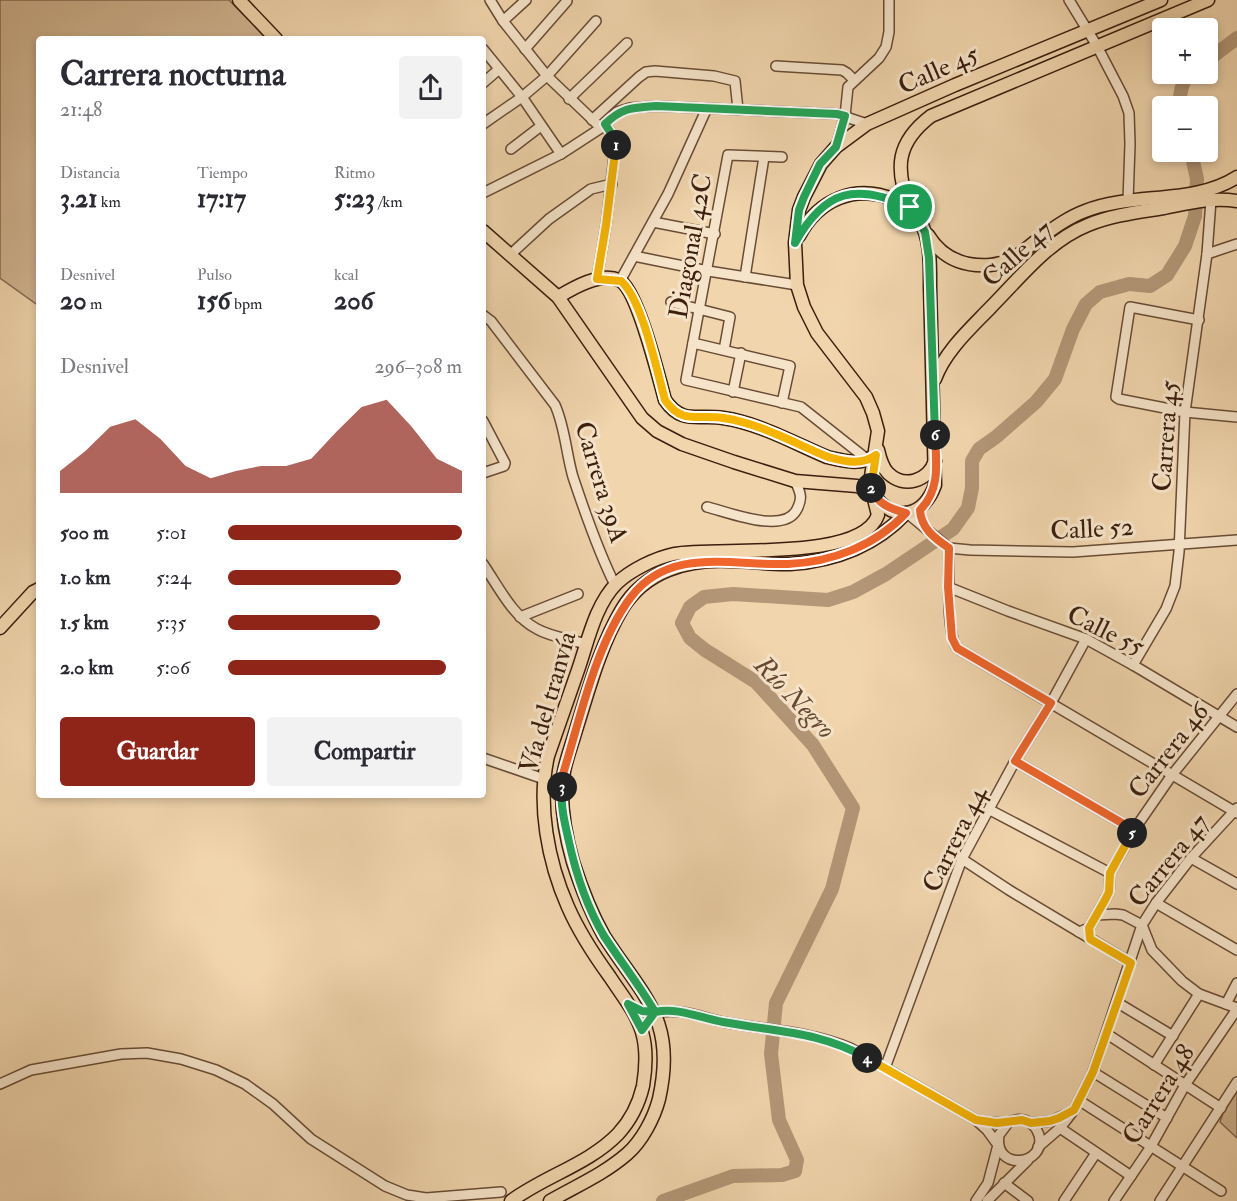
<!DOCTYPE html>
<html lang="es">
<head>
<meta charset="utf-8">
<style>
  body { margin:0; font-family:"IM FELL Double Pica",serif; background:#f2f2f3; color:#2b2b33; height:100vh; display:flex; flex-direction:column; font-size:22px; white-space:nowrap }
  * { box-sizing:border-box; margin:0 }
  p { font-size:20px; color:#7c7c81 }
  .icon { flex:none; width:33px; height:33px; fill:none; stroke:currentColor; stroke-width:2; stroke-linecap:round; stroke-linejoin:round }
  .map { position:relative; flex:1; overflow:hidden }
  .drawer { position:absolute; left:36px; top:36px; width:450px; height:762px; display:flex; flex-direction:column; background:#fff; border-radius:6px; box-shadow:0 3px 9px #0003 }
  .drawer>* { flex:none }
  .fabs { position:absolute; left:1152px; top:18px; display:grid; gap:12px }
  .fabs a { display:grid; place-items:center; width:66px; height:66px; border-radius:6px; background:#fff; box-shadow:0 3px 9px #0003; font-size:30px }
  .pin { position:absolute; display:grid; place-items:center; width:51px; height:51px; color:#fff; margin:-26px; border:3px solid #fff; border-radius:50%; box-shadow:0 2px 6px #0007 }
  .km { position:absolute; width:30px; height:30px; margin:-15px; border-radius:50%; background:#222; color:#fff; font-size:16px; line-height:30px; text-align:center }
  .round { display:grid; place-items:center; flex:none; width:63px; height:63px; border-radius:6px; background:#f2f2f3 }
  .headline { display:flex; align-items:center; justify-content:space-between; height:102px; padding:0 24px }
  h1 { font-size:33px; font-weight:700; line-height:45px }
  .stats { display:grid; grid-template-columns:repeat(3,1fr); gap:9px; height:102px; padding:6px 24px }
  .stats div { display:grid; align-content:center }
  .stats b { font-size:26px; font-weight:700 }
  .stats small { font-size:16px; font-weight:400 }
  .stats p { font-size:16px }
  .chart { height:168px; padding:12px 24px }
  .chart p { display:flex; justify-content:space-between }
  .chart svg { width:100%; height:108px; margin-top:6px; fill:#8f2418; opacity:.7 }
  .cta { display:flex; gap:12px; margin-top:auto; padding:12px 24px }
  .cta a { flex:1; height:69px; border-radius:6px; background:#8f2418; color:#fff; font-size:24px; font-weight:700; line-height:69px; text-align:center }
  .cta a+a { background:#f2f2f3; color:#2b2b33 }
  ul { padding:0 24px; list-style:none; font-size:20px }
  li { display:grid; grid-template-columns:96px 72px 1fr; align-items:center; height:45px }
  li i { height:15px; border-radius:8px; background:#8f2418 }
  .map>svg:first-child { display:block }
  .green { fill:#d2b692; stroke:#866a50; stroke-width:1.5 }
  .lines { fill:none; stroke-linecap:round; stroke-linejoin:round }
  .river { stroke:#b39777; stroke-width:14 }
  .minor-casing { stroke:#684c35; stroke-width:12 }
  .major-casing { stroke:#3b1e0d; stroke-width:15 }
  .minor { stroke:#f6e4ca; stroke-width:9 }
  .major { stroke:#f1d5ad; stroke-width:12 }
  .split-1-casing { stroke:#fff; stroke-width:12 }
  .split-2-casing { stroke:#fff; stroke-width:12 }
  .split-3-casing { stroke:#fff; stroke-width:12 }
  .split-4-casing { stroke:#fff; stroke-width:12 }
  .split-5-casing { stroke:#fff; stroke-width:12 }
  .split-6-casing { stroke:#fff; stroke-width:12 }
  .split-7-casing { stroke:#fff; stroke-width:12 }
  .split-1 { stroke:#22a559; stroke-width:8 }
  .split-2 { stroke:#f5b400; stroke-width:8 }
  .split-3 { stroke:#f0652b; stroke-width:8 }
  .split-4 { stroke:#22a559; stroke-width:8 }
  .split-5 { stroke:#f5b400; stroke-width:8 }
  .split-6 { stroke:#f0652b; stroke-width:8 }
  .split-7 { stroke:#22a559; stroke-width:8 }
  .labels { text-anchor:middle; stroke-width:6; stroke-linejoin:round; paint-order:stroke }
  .street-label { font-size:26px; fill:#3b1e0d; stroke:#f6e4ca }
  .water-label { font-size:27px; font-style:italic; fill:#654832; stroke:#f6e4ca }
</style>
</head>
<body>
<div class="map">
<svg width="1237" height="1201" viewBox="0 0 1237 1201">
  <rect width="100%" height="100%" fill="#f1d5ad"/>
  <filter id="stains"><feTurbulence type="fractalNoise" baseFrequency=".00333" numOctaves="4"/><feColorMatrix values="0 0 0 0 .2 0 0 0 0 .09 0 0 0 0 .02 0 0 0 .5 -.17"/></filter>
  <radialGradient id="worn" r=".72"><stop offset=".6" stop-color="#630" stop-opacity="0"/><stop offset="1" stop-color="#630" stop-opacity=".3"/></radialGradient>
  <g class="green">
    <polygon points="0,0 229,0 267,39 39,39 39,306 0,278"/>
    <polygon points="1237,1091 1237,1138 1220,1122 1223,1113"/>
  </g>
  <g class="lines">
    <g class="river">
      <polyline points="1208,60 1237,38"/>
      <path d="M 1179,106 C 1180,96 1181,81 1190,74"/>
      <polyline points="663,1201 733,1176 782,1175 795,1171 797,1160 779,1120 771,1054 776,1003 832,889 853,808 813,745 756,682 705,650 690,638 682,623 690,607 704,597 733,594 828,600 853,592 886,574 953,529 968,508 972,488 972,461 979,449 996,437 1036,402 1055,379 1073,329 1086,304 1100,292 1129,284 1150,286 1167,275 1185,246 1195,216 1197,179 1191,152"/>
    </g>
    <g class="minor-casing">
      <g id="minor">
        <polyline points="490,0 503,21 547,76 597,124"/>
        <polyline points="1069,0 1097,46 1123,96 1129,113 1130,144 1128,201"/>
        <polyline points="503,21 526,0"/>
        <polyline points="483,49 522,97 561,154"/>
        <polyline points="525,49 567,1"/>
        <polyline points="776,66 842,70 847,73 854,80"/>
        <polyline points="483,83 498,70"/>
        <polyline points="569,99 627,43"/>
        <polyline points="592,120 639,77 646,72 655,71 714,76 735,81 738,110"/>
        <polyline points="483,124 522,97 547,76 596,21"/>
        <polyline points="836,147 845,116 848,87 879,58 886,47 889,32 889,0"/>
        <polyline points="511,149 541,126"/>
        <polyline points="782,157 728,155 686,380 801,407 868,460"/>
        <polyline points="483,193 561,154 601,128 617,112 630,108 656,106 837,114 867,124"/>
        <polyline points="653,222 715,234"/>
        <polyline points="511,254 549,219 591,189 612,184"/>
        <polyline points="1207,254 1237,244"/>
        <polyline points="634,256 708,271 797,285"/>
        <polyline points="745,277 764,157"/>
        <polyline points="597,279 606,225 616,141 605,124"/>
        <polyline points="620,281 668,194 707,108"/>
        <polyline points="671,302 730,317 724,350"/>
        <path d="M 483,315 L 491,321 L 555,405 C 565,427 566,453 573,477 C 585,513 598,551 615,585"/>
        <polyline points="1199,320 1130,307 1116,397 1119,399 1185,412 1237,417"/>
        <polyline points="693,343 790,366 782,403"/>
        <polyline points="733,392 741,353"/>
        <polyline points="483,421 505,463 504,466 483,473"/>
        <path d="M 707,507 C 728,512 782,534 796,511 C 803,499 801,493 795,481"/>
        <polyline points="907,513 949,548 970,550 1073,552 1237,540"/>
        <path d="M 949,548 C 949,567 946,635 957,648 L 1237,813"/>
        <path d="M 483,564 C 498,586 513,617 537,629 C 551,637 570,639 586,644"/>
        <polyline points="948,587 1008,611 1086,639 1133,665 1237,727"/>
        <polyline points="520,617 578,594"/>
        <polyline points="1133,665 1166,609 1175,586 1179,552 1185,412 1207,254 1211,200"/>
        <polyline points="483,758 544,779"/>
        <polyline points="1015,761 1134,830"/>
        <polyline points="990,810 1110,873"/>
        <polyline points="1191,858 1237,884"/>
        <polyline points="962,859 1009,890 1131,963"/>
        <polyline points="1156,903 1237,950"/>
        <polyline points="1097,915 1115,914 1123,915 1142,925 1152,950 1182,981 1199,994 1237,1008"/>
        <polyline points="1079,932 1089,928 1105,900 1109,892 1110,873 1134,830 1172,775 1237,694"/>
        <polyline points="1118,1003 1173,1036"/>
        <polyline points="1226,1004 1237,983"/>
        <path d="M 655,1013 C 678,1007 700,1017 723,1022 C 766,1030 809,1031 850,1048 L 976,1120 L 987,1130 L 998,1145 L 988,1183 L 976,1201"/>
        <polyline points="1107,1034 1221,1108"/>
        <polyline points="1154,1065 1199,994"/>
        <polyline points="885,1068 962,859 1015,761 1051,703 1086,639"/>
        <polyline points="1093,1072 1167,1118"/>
        <polyline points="0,1084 31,1070 121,1054 147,1053 181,1059 216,1070 245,1084 273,1104 311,1139 385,1186 407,1195 426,1198 501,1192"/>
        <polyline points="1080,1101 1221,1191"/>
        <path d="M 976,1120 C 985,1122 995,1123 1004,1123 C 1012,1122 1018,1117 1027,1121 C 1033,1124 1037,1129 1039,1135 C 1047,1166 993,1172 999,1135 L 1008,1123"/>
        <polyline points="1031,1123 1051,1121 1069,1113"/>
        <polyline points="1060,1128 1131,1176"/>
        <polyline points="1038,1147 1060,1128 1074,1110 1093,1072 1142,925 1156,903 1191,858 1237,808"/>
        <polyline points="1004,1183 1028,1201"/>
        <polyline points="987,1201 1028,1160"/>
        <polyline points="1064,1201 1096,1153"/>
        <polyline points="1114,1201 1150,1148 1185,1085 1237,1009"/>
        <polyline points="1160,1201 1237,1082"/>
      </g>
    </g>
    <g class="major-casing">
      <g id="major">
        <polyline points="239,0 276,39"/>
        <path d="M 910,207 C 894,168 897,142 931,116 L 1208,0"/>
        <polyline points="483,231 558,297 642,418 657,431 682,444 734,462 795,481 857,486 871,491"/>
        <path d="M 928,235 C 942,258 963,267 990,265 C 1013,263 1024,250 1041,237 C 1055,227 1069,217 1085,211 C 1132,192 1194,205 1237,177"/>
        <path d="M 799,236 C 818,200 855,183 895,200 C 906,205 913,208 919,219 C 931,239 930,264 930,286 L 935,485 C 924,516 895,524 875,496"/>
        <path d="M 558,297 C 573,288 600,272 619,280 C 637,288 659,378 665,400 C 682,425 698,414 723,418 C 759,423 794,443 827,457 C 844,461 861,466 875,455"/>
        <path d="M 935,379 C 945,351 971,328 991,307 C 1021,277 1048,241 1088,225 C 1112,215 1139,212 1164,208 C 1189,203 1212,197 1237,201"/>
        <path d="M 878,450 C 880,459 882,467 888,473 C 904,489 928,481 935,461"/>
        <polyline points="0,628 33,592 39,589"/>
        <path d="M 511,1201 C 545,1176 589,1164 618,1134 C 631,1120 639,1103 643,1086 C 646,1068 647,1049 642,1032 C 636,1012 621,994 610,977 C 594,955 579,932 568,907 C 548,862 537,804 548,756 C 558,727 568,699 578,670 C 588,641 595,605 617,583 C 631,570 655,558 674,554 C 715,546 861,563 878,515 L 870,483 L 878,431 L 873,413 L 866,397 L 817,333 L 804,307 L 797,285 L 795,243 L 799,210 L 804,197 L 821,164 L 836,147 L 867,124 L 955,85 L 1161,0"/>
        <path d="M 550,1201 C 576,1186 604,1174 627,1154 C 642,1141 654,1118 659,1099 C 677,1019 643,997 604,936 C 591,913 581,887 573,862 C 567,841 562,816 562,793 C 561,772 570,751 576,730 C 589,689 600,646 622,609 C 645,571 687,559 730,561 C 750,561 770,565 790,564 C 834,561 875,546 906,513"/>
      </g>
    </g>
    <use href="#minor" class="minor"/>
    <use href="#major" class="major"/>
  </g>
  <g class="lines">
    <g class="split-1-casing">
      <path id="split-1" d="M 616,145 L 616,141 L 605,124 C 623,107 632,108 656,106 L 837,114 L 845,116 L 836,147 L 820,164 L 804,197 L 799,210 L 795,243 C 825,189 856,183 910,207"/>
    </g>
    <g class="split-2-casing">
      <path id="split-2" d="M 616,145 L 606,225 L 597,279 L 621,281 C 642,299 657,371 665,400 C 682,425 698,414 723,418 C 759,423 794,443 828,457 C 844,461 861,466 876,455 L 871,488"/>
    </g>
    <g class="split-3-casing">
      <path id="split-3" d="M 562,787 L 563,774 C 580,719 596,643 631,597 C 670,546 734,566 788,564 C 832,562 875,546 906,513 C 891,509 877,504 871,488"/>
    </g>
    <g class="split-4-casing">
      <path id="split-4" d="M 562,787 C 560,805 565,824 569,842 C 576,874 587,907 604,936 C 621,962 640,986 655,1012 L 642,1011 L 628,1004 L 642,1030 L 655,1012 C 678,1007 700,1018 723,1022 C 776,1032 819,1031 867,1058"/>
    </g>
    <g class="split-5-casing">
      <polyline id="split-5" points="867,1058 976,1120 997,1123 1022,1120 1031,1123 1050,1121 1059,1118 1074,1110 1093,1072 1131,963 1090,939 1089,928 1105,900 1109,892 1110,873 1132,833"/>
    </g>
    <g class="split-6-casing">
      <path id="split-6" d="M 935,435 C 936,462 941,489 920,510 C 921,528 934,538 949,548 L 948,587 L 952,638 L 957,648 L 1051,703 L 1015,761 L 1134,830 L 1132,833"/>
    </g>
    <g class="split-7-casing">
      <polyline id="split-7" points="910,207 925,232 929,258 935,435"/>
    </g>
    <use href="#split-1" class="split-1"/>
    <use href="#split-2" class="split-2"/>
    <use href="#split-3" class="split-3"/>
    <use href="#split-4" class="split-4"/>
    <use href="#split-5" class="split-5"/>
    <use href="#split-6" class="split-6"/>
    <use href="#split-7" class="split-7"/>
  </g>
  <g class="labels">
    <g class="street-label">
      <text transform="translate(938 69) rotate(-24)" y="9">Calle 45</text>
      <text transform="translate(690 246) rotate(-80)" y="9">Diagonal 42C</text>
      <text transform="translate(1017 253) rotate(-42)" y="9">Calle 47</text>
      <text transform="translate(1165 436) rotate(-86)" y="9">Carrera 45</text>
      <text transform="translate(602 482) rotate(73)" y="9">Carrera 39A</text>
      <text transform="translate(1092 528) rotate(-3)" y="9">Calle 52</text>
      <text transform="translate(1106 630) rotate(26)" y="9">Calle 55</text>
      <text transform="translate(547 702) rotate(-74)" y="9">Vía del tranvía</text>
      <text transform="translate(1168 750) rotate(-52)" y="9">Carrera 46</text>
      <text transform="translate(954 839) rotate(-64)" y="9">Carrera 44</text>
      <text transform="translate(1168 860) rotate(-51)" y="9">Carrera 47</text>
      <text transform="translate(1158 1094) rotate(-58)" y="9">Carrera 48</text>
    </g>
    <g class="water-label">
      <text transform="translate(795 697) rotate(46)" y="9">Río Negro</text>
    </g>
  </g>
  <rect width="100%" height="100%" filter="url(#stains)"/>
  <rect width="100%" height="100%" fill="url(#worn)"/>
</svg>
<div class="fabs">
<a>+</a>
<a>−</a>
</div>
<div class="pin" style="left:910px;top:207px;background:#1e9e55"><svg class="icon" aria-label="arrive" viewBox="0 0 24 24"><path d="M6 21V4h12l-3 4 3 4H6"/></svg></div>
<b class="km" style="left:616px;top:145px">1</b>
<b class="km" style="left:871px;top:488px">2</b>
<b class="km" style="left:562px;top:787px">3</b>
<b class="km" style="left:867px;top:1058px">4</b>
<b class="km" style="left:1132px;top:833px">5</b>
<b class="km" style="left:935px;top:435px">6</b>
<section class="drawer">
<div class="headline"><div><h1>Carrera nocturna</h1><p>21:48</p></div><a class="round"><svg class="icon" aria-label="share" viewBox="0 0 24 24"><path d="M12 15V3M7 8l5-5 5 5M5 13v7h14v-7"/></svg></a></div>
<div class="stats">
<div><p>Distancia</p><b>3.21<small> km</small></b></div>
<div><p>Tiempo</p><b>17:17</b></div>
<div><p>Ritmo</p><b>5:23<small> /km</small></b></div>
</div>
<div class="stats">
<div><p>Desnivel</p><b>20<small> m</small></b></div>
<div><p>Pulso</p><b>156<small> bpm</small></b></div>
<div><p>kcal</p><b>206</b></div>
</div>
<div class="chart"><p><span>Desnivel</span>296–308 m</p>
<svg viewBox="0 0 160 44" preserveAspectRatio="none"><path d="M0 44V35L10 27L20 17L30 14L40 22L50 33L60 38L70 35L80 33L90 33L100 30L110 19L120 9L130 6L140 17L150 30L160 35V44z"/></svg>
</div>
<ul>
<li><b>500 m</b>5:01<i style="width:100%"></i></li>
<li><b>1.0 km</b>5:24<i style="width:74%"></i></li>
<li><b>1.5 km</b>5:35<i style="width:65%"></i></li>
<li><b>2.0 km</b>5:06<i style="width:93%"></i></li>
</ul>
<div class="cta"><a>Guardar</a><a>Compartir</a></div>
</section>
</div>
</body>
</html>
